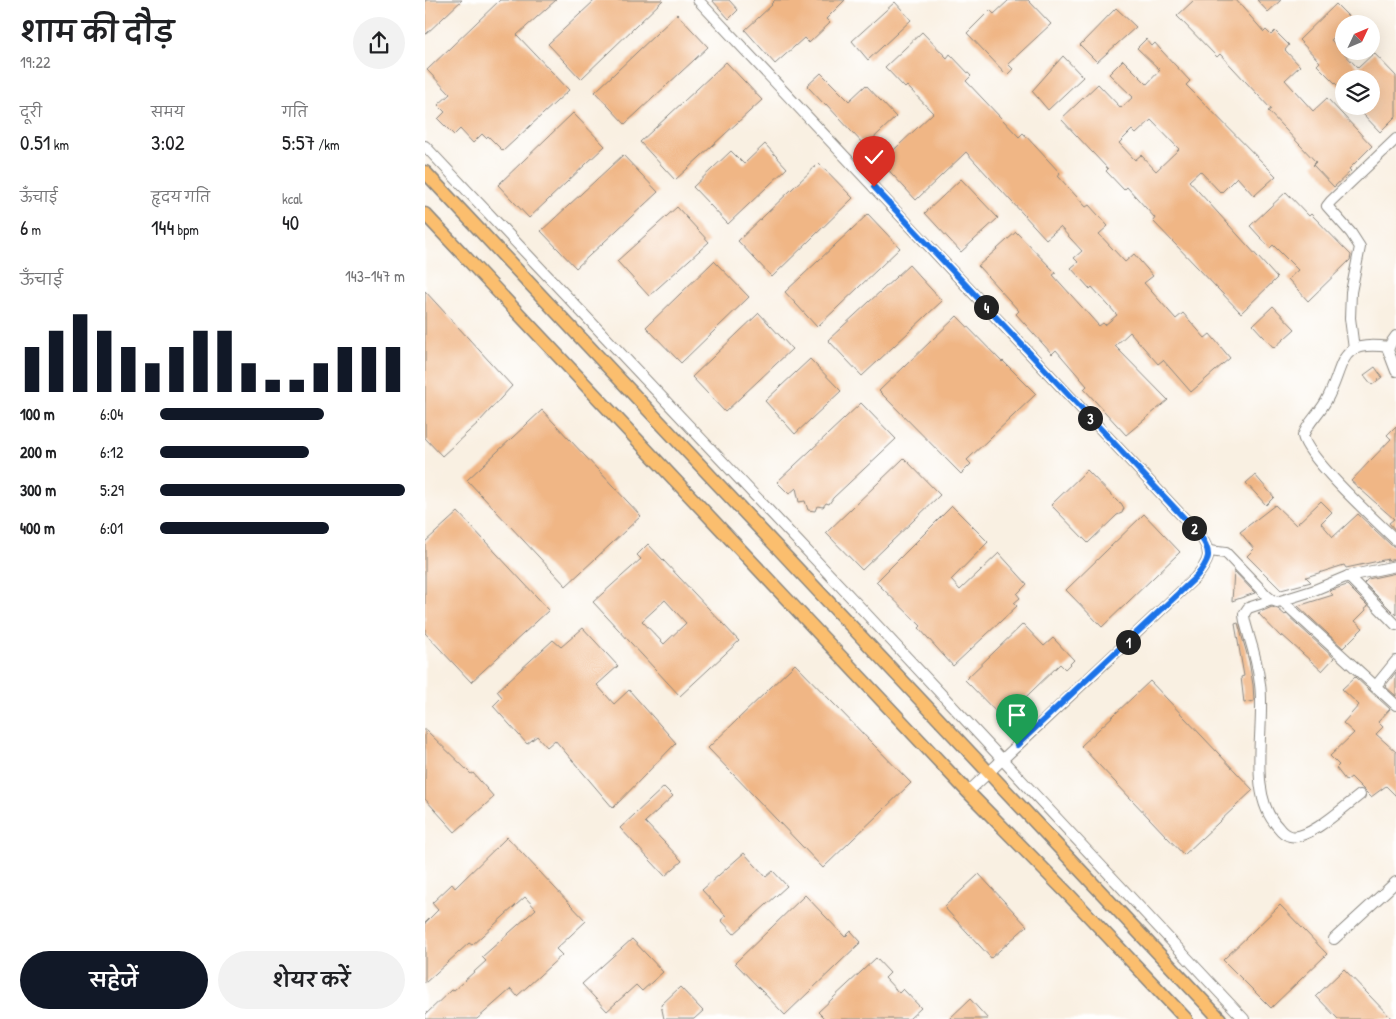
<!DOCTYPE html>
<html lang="hi">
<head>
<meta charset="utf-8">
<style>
  body { margin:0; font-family:"Patrick Hand","Playpen Sans Deva",sans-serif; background:#f2f2f2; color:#202124; height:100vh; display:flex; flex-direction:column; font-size:19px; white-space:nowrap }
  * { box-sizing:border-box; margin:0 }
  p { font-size:16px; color:#757577 }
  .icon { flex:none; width:28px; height:28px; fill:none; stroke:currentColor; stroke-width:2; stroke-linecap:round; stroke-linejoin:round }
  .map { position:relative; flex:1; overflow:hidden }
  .drawer { display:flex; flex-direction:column; background:#fff; width:425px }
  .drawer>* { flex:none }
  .needle { width:32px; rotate:46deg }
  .controls { position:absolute; left:910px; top:15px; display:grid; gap:10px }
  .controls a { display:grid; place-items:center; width:45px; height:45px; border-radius:50%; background:#fff; box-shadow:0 5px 20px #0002; font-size:25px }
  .pin { position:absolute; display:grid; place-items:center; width:42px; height:42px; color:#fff; margin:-51px -21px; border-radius:50% 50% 50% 0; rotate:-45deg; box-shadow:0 0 5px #0007 }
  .pin .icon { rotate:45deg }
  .km { position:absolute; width:25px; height:25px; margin:-12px; border-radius:50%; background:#222; color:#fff; font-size:14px; line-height:25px; text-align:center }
  .round { display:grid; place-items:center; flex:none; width:52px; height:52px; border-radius:26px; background:#f2f2f2 }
  .headline { display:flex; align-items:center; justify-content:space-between; height:85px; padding:0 20px }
  h1 { font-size:28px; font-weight:600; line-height:38px }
  .metrics { display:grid; grid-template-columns:repeat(3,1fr); gap:8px; height:85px; padding:5px 20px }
  .metrics div { display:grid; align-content:center }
  .metrics b { font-size:21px; font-weight:600 }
  .metrics small { font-size:14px; font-weight:400 }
  .metrics p { font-size:14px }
  .chart { height:140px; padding:10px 20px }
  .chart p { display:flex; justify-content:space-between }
  .chart svg { width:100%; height:90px; margin-top:5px; stroke:#111827; stroke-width:6 }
  .action { display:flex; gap:10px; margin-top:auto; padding:10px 20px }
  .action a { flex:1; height:58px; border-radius:30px; background:#111827; color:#fff; font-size:20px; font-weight:600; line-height:58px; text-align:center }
  .action a+a { background:#f2f2f2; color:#202124 }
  ul { padding:0 20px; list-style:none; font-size:16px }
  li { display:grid; grid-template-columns:80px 60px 1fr; align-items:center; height:38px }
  li i { height:12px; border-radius:6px; background:#111827 }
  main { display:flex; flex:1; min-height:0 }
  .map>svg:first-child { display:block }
  .building { fill:#f0b685; fill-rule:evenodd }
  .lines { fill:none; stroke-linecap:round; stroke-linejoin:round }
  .minor-casing { stroke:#8a867f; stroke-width:12 }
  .major-casing { stroke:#8a867f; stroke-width:15 }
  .minor { stroke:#fff; stroke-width:10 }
  .major { stroke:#fbbe6e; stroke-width:12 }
  .route-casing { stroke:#fff; stroke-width:10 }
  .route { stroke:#1a73e8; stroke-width:6 }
</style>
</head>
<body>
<main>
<section class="drawer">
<div class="headline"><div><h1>शाम की दौड़</h1><p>19:22</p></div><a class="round"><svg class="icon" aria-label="share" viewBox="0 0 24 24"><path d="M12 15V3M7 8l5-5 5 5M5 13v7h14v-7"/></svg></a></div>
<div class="metrics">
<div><p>दूरी</p><b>0.51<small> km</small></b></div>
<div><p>समय</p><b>3:02</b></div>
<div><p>गति</p><b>5:57<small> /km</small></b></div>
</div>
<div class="metrics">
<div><p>ऊँचाई</p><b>6<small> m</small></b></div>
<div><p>हृदय गति</p><b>144<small> bpm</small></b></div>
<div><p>kcal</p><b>40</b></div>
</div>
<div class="chart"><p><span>ऊँचाई</span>143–147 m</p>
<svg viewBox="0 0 160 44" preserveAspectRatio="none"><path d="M5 44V22M15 44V14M25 44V6M35 44V14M45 44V22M55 44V30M65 44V22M75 44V14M85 44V14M95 44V30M105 44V38M115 44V38M125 44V30M135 44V22M145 44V22M155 44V22"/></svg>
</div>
<ul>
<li><b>100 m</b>6:04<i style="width:67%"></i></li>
<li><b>200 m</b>6:12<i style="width:61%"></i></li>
<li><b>300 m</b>5:29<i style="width:100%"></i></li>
<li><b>400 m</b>6:01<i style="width:69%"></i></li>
</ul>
<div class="action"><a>सहेजें</a><a>शेयर करें</a></div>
</section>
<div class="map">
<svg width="971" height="1019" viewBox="0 0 971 1019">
  <rect width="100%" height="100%" fill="#fff"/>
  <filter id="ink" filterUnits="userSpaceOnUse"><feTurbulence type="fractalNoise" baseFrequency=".02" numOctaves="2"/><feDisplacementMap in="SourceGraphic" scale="10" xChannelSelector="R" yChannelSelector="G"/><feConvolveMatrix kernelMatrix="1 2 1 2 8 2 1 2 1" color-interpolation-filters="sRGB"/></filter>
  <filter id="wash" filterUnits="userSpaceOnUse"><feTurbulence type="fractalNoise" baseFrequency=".0096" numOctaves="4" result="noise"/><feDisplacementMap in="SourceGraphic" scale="20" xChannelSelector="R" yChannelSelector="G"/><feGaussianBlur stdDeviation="1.12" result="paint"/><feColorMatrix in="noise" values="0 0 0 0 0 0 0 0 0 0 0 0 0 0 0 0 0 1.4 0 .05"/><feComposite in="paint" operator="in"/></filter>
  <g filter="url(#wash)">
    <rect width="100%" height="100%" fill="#f9f0e2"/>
    <g id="blocks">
      <g class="building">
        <polygon points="0,0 37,0 0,35"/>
        <polygon points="75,0 131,0 92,35 144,90 78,151 63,136 61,138 57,134 48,143 35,129 29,135 13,119 20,112 13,105 25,94 2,70"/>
        <polygon points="170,0 238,0 156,79 123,44"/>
        <polygon points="287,0 304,0 313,10 304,19"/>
        <polygon points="350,0 420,0 401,19 405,23 384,43 379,38 350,64 320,30 347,5 346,4"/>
        <polygon points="584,0 603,0 626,24 583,64 588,69 582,75 542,33 565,10 569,14"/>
        <polygon points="769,0 811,0 839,32 841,30 846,35 850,31 864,45 860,50 875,66 860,80 888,111 902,98 947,146 924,169 926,171 909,187 888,165 891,162 843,111 846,109 795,54 792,57 752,16"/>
        <polygon points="832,0 856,0 843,12"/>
        <polygon points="470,2 486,20 443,60 427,41"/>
        <polygon points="911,4 927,20 923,24 919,24 919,28 906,40 933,68 949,53 971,76 971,116 955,132 938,114 946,106 946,79 919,79 919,92 892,65 895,62 874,40"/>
        <polygon points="691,8 711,27 672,62 655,45"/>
        <polygon points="252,14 283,47 200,124 170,92"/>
        <polygon points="497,32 522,58 525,54 546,76 541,81 594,137 598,133 635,173 633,176 661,207 664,205 683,226 674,234 700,262 709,254 728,276 719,283 751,319 758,313 780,338 785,334 805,358 766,392 738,360 733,364 705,332 690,346 743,400 701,435 659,389 662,386 631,350 627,354 591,314 594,311 553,266 591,232 631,273 628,275 674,326 678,323 680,325 692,315 667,287 665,289 646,268 653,262 649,258 657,251 635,227 621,239 541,152 491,200 456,162 508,113 482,86 480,88 460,67"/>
        <path d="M 721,39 L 727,46 L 730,43 L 736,50 L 765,81 L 761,85 L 851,176 L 829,196 L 812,177 L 796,193 L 775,171 L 764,181 L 852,278 L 816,313 L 728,221 L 730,218 L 702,187 L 699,190 L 681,171 L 683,169 L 636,119 L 673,84 L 696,108 L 708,97 L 684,74 L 698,60 L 722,84 L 735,70 L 712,48 ZM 726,120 L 754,149 L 731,171 L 716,155 L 710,160 L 694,143 L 707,130 L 711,134 Z"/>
        <polygon points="638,56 658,77 623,110 607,91"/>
        <polygon points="301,62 337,100 250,180 215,142"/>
        <polygon points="396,73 424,101 441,85 471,117 440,146 401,104 400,105 382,86"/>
        <polygon points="148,113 180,146 104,218 73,185"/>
        <polygon points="340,144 362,168 303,224 268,187 306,151 319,164"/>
        <polygon points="198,155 233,192 151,268 116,231"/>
        <polygon points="394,163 428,198 347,277 313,241"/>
        <polygon points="536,179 573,218 536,252 500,213"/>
        <polygon points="861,192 884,216 886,214 926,255 925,260 883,301 863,279 873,270 848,245 845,248 825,226"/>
        <polygon points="252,207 284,242 224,296 192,261"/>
        <polygon points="443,214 475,248 392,327 360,292"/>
        <polygon points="289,261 324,297 256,363 221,327"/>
        <polygon points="484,265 517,301 437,376 403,340"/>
        <polygon points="0,291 87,386 54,422 17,456 0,438"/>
        <polygon points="848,306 870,329 849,348 828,325"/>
        <polygon points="334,313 367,349 300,412 267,377"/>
        <polygon points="532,316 577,362 578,361 611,394 542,460 546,464 536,474 454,391"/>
        <polygon points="385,359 416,391 370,434 340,401"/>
        <polygon points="950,367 957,377 947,385 939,375"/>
        <polygon points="436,403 471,439 408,498 404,504 401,503 398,507 392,506 390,511 383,510 380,501 374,502 371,488 364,494 352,482"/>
        <polygon points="117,410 216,516 141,586 42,480"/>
        <polygon points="971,426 971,531 964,523 969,519 926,481 966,439 962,435"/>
        <polygon points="479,458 515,495 437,570 401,533"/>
        <polygon points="662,470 693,502 696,503 699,508 697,513 692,515 663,543 626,505"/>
        <polygon points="830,475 849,497 841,505 821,483"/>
        <polygon points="896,501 907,512 896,523 908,537 933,514 966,545 971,547 971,559 961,561 963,559 921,568 919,565 881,577 886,582 856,590 822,556 829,549 815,532 850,505 871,525"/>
        <polygon points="527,506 563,542 526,580 535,590 574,553 602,584 592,594 595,598 589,603 592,606 528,666 494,628 496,626 451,582"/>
        <polygon points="33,512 124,610 46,682 0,633 0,542"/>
        <polygon points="719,514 755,552 677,627 641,590"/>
        <path d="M 223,544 L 314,641 L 255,696 L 168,602 L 216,559 L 212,555 ZM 240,600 L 261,623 L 239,644 L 217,621 Z"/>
        <polygon points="809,571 830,593 807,601"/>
        <polygon points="971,573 971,615 939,583 943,579"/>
        <polygon points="922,585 943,606 940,608 941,610 930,621 938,628 918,648 873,606 908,595 904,591"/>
        <polygon points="847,607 853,609 860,615 861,614 909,658 897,671 857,635 856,637 833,613"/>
        <polygon points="813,623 824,661 828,685 829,701 819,703 816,677 819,676 810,624"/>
        <polygon points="598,624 619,646 628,638 649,660 640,669 635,664 578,719 540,680"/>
        <polygon points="158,628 193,666 172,685 189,704 204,690 251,743 188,808 130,740 122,747 112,736 102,744 68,706 77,697 72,691 128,640 136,647"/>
        <polygon points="370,664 486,783 398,868 283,748"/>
        <polygon points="971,672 971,696 960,686"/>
        <polygon points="930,677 965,709 953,722 958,727 951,734 971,752 971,796 961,786 946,797 926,777 921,781 911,768 914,765 905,756 929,733 918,723 934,705 917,689"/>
        <polygon points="725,681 828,790 759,855 656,746"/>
        <polygon points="0,729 46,774 48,773 69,797 30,832 0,799"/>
        <polygon points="239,787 248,796 220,822 257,861 240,876 195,828"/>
        <polygon points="82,837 161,921 131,949 137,955 92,996 86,989 52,1019 0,1019 0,1015 26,990 28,991 61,961 57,957 111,909 100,897 47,945 44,943 0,983 0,923 13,910 7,903 27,884 30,888"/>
        <polygon points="319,853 341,877 348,871 362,886 309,934 296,920 301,916 277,890"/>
        <polygon points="554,874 602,926 566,958 519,907"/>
        <polygon points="380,895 420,937 426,931 436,942 360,1015 310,963"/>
        <polygon points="855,905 902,954 846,1008 798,960"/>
        <polygon points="207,939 238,972 217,991 211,985 182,1011 157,984"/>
        <polygon points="451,958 465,973 460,978 474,993 478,989 496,1008 484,1019 400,1019 393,1012"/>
        <polygon points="919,969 967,1019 913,1019 891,996"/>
        <polygon points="255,987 278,1011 269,1019 239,1019 236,1005"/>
        <polygon points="545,999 563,1019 524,1019"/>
      </g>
    </g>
  </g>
  <g filter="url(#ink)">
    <use href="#blocks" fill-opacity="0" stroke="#8a867f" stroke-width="1"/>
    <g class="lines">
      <g class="minor-casing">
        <g id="minor">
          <path d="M 273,0 L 774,534 C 788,553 785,561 770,578 L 543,792"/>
          <polyline points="0,146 435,607 819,1019"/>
          <polyline points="971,336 966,343 963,350 971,371"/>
          <path d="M 964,347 C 910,339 921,366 901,401 C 894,414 883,422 878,436 C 883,459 951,521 971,540"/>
          <polyline points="929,349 925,318 926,292 935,247 926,233 902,206 906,201 971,139"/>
          <polyline points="784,551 801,553 842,596 847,600 852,602 887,591 923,576 971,566"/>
          <polyline points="923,576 971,625"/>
          <path d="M 847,600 L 823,608 L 819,614 C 819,621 822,628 824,636 C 829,652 833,667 835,684 C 841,726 821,794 853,827 C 856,831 860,835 865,836 C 883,841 920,806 935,795"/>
          <polyline points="857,601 971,705"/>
          <polyline points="950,687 971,661"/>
          <polyline points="909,939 971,882"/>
        </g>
      </g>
      <g class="major-casing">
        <g id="major">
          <polyline points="0,172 795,1019"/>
          <polyline points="0,214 543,792 645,896 761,1019"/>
        </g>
      </g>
      <use href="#minor" class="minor"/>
      <use href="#major" class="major"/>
    </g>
  </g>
  <g class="lines" filter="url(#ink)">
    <g class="route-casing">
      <path id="route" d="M 449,187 L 774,534 C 788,553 785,561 770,578 L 592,745"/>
    </g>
    <use href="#route" class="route"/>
  </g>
</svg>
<div class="controls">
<a><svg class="needle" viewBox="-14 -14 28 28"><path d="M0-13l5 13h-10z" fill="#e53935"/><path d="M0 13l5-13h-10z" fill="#757577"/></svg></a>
<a><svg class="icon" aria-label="layers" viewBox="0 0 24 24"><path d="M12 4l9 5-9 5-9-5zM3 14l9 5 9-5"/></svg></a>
</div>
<div class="pin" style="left:592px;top:745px;background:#1e9e55"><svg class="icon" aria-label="arrive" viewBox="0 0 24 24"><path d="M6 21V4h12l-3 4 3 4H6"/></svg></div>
<div class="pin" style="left:449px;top:187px;background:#d93025"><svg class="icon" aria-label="check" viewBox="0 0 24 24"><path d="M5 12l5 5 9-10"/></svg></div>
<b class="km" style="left:703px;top:642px">1</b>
<b class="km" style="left:769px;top:528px">2</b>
<b class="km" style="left:665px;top:418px">3</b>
<b class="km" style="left:561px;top:307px">4</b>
</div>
</main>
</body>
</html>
